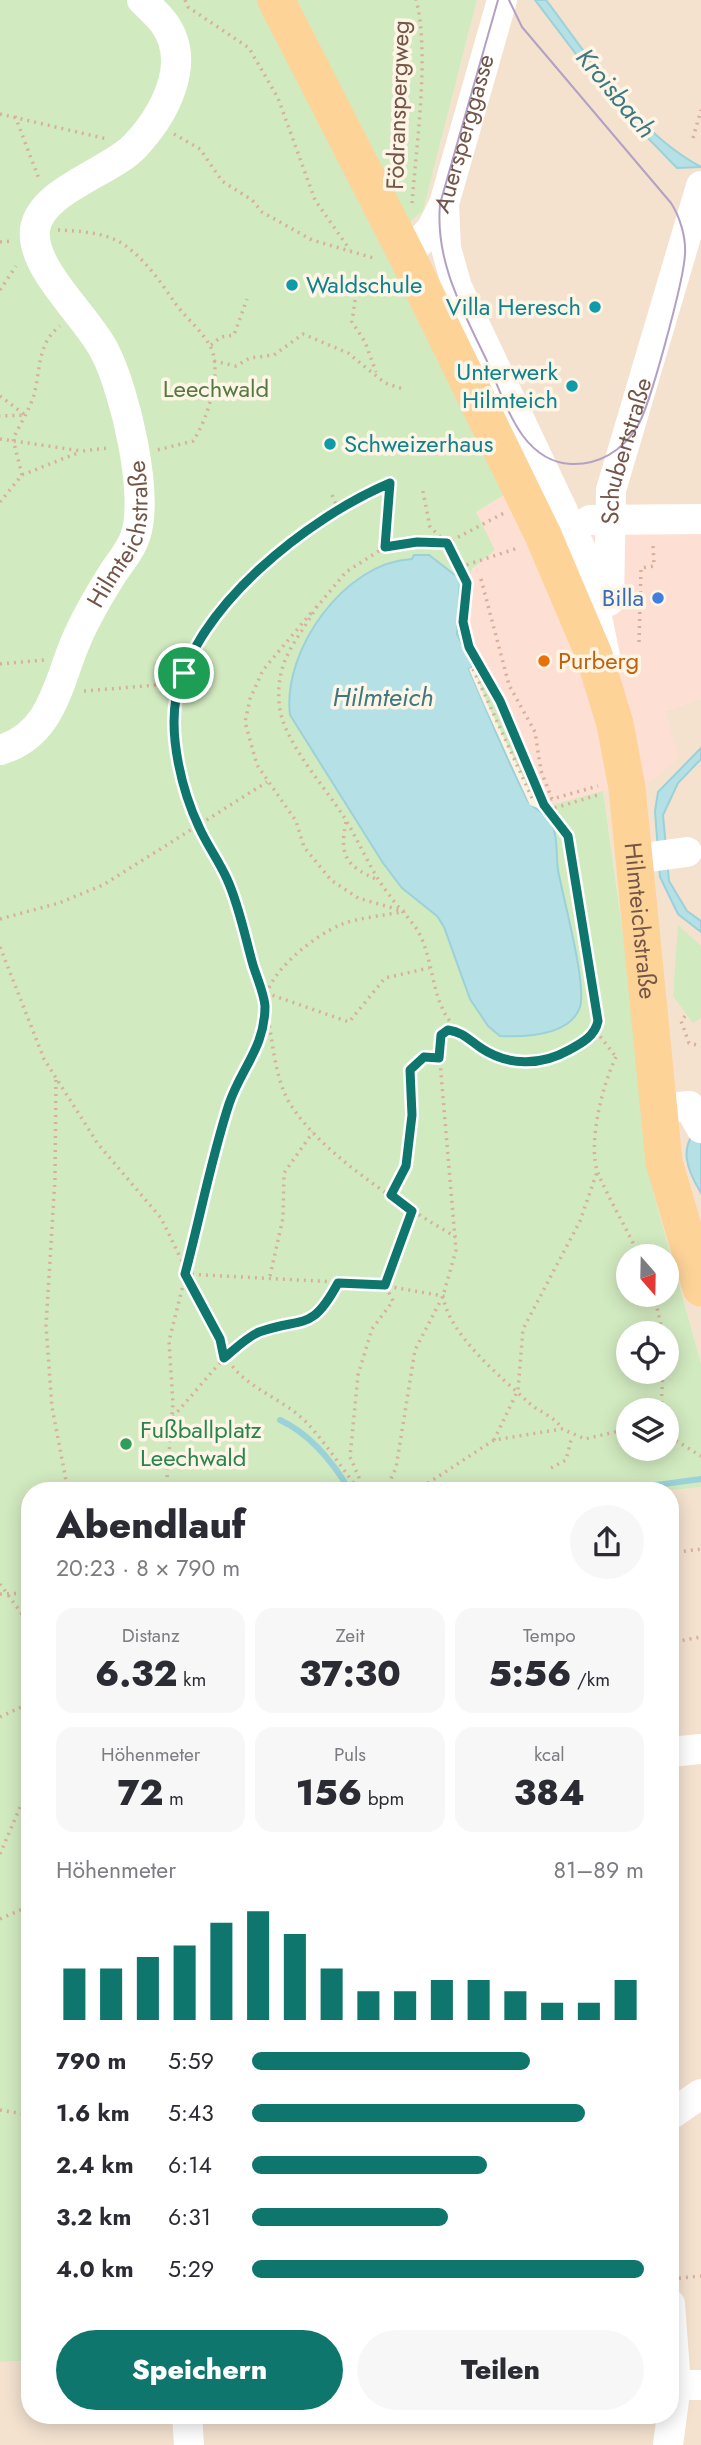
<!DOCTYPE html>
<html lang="de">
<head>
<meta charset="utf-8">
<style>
  body { margin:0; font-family:Jost,sans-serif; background:#f7f7f7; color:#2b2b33; height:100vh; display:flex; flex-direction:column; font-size:26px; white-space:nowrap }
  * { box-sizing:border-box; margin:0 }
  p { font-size:23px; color:#7c7c81 }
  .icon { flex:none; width:38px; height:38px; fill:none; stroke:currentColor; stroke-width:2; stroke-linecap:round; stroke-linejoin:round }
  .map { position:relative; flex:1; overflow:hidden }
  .details { position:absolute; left:21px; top:1482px; width:658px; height:942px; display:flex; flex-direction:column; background:#fff; border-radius:28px; box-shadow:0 4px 18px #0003 }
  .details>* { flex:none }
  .needle { width:46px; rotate:160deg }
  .fabs { position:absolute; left:616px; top:1244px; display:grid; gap:14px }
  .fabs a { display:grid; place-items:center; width:63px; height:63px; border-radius:50%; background:#fff; box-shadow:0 4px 18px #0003; font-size:35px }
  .pin { position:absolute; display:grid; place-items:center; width:60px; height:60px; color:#fff; margin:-30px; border:4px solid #fff; border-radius:50%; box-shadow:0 2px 7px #0007 }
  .round { display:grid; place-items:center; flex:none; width:74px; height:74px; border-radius:37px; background:#f7f7f7 }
  .head { display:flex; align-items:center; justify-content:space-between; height:119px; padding:0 35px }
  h1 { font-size:38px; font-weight:800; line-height:52px }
  .figures { display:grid; grid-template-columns:repeat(3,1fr); gap:10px; height:119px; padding:7px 35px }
  .figures div { display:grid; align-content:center; border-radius:18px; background:#f7f7f7; text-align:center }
  .figures b { font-size:35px; font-weight:800 }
  .figures small { font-size:19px; font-weight:400 }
  .figures p { font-size:19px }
  .chart { height:196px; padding:14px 35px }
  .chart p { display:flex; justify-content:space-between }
  .chart svg { width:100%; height:126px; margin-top:7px; stroke:#0f766e; stroke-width:6 }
  .cta { display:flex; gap:14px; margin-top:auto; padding:14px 35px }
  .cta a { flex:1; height:80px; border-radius:42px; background:#0f766e; color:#fff; font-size:28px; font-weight:800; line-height:80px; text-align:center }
  .cta a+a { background:#f7f7f7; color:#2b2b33 }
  ul { padding:0 35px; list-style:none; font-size:23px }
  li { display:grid; grid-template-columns:112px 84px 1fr; align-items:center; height:52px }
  li i { height:18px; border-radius:9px; background:#0f766e }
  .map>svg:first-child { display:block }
  .residential { fill:#f4e2cf }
  .commercial { fill:#fddfd4 }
  .green { fill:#d2eac0; fill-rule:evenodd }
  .water { fill:#b5e1e6; stroke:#9bd1d8; stroke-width:2 }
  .pier { fill:#fdf1e1 }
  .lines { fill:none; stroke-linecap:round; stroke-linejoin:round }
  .stream { stroke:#9bd1d8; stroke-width:6 }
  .path { stroke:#d7b09c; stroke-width:3.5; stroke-dasharray:2 5; stroke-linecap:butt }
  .minor { stroke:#fff; stroke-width:30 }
  .major { stroke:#fdd398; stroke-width:37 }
  .tram { stroke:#b3a0c5; stroke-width:2 }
  .route-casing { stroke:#fff; stroke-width:14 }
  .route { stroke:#0f766e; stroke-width:9 }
  .culture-dot { fill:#0f9aa8; stroke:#fff5e7; stroke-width:2.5 }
  .shop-dot { fill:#3f7fe0; stroke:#fff5e7; stroke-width:2.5 }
  .food-dot { fill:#e8710a; stroke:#fff5e7; stroke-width:2.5 }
  .leisure-dot { fill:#2e9e5b; stroke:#fff5e7; stroke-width:2.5 }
  .labels { text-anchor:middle; stroke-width:7; stroke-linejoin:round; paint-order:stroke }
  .street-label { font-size:24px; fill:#745648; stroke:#fff5e7 }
  .culture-label { font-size:24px; fill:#0d838f; stroke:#fff5e7; text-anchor:start }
  .park-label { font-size:24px; fill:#537a40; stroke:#fff5e7 }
  .shop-label { font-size:24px; fill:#366cbe; stroke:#fff5e7; text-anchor:end }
  .food-label { font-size:24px; fill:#c56008; stroke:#fff5e7; text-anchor:start }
  .leisure-label { font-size:24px; fill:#27864d; stroke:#fff5e7; text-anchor:start }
  .water-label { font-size:26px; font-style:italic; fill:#3e7881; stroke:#fff5e7 }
</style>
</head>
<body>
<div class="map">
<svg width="701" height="2445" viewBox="0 0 701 2445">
  <rect width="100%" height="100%" fill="#fdf1e1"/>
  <g class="residential">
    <polygon points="477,0 701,0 701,531 512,513 419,312 411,221 423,211"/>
    <polygon points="701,698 701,1363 653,1191 637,1033 603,791 652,780 666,711"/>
    <polygon points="701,1487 701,2445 0,2445 0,2362 30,2361 30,2415 670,2415 670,1491 665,1491"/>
  </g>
  <polygon class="commercial" points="504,495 512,513 701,531 701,698 666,711 678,758 653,780 547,806 523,739 466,633 470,570 495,550 475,512"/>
  <g class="green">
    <path d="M 0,0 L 477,0 L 423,211 L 411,221 L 419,312 L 504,495 L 476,512 L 495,550 L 471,570 L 466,633 L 523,739 L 547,806 L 603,791 L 637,1033 L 653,1191 L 701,1363 L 701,1487 L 665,1491 L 30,1491 L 30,2361 L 0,2362 ZM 628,1256 L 667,1256 L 667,1295 L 628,1295 ZM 628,1334 L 667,1334 L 667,1372 L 628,1372 ZM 628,1410 L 667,1410 L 667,1449 L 628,1449 Z"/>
    <polygon points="678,925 701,946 701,1018 693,1023 673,996"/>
  </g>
  <g class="water">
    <path d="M 535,0 L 546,0 C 591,59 634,131 701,167 L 677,168 L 611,100 Z"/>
    <path d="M 414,555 L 429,555 L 460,579 L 457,634 L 473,667 L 469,669 C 488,713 506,759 528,801 C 533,809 546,813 551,822 C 558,836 556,855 558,870 C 563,898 587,984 580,1007 C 570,1036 525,1037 500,1036 L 488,1026 L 470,999 L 444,927 L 437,916 L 402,888 L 383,863 L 290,715 C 282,650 345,562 412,559 Z"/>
    <polygon points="701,748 701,759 678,783 663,815 669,881 687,911 701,921 701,932 678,914 660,877 655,811 658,792"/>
    <path d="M 701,1125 L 701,1193 C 687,1170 677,1146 701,1125 Z"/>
  </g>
  <polygon class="pier" points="473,667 487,703 538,808 530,805 484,704 469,669"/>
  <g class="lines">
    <g class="stream">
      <path d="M 280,1420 C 310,1434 333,1462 350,1491"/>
      <polyline points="613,1491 701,1479"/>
    </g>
    <g class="path">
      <polyline points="185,0 188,7 249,48 278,98 315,200 350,250"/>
      <polyline points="0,114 107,139"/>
      <polyline points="15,116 39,179"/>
      <polyline points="174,134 200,149 222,181 252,200 262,212 312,240 377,259"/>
      <polyline points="693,138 701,110"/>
      <path d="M 412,203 C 416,149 430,50 416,0"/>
      <path d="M 58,230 C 78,231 98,232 116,240 C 140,252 160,281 175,303 C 185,317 200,329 209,344 C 224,368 208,419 193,441 L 157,450"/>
      <polyline points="0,242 14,241"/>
      <polyline points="0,290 16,266"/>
      <polyline points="356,293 352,322 365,342 376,372"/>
      <polyline points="211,345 221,337 234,335 247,299"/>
      <polyline points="214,361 236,366 250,358 274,355 303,334 348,353 385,383 403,389"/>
      <polyline points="0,396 25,415 0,416"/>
      <polyline points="0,439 82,451 109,448"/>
      <path d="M 22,475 L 13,439 C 19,426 28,412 33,398 C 41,373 36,344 60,326"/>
      <polyline points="332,495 339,511"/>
      <polyline points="0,502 22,475 80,452"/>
      <path d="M 385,547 L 390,483 C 304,520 163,628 175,734 C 178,764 187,799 199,826 C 210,853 226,875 234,903 C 245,936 256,970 265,1004 C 272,1032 273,1065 284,1092 C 307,1146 406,1208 456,1237"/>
      <polyline points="460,567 518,548"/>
      <polyline points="481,579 509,685 535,732 541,771 552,799 598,786"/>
      <path d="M 317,606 C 297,642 276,658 279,703 C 282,741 324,785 344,817 C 360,843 371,872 390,896 C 399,909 411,919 419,933 C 434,962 431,997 451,1023 C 477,1056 517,1069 556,1056 C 573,1050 594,1039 599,1021 L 568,836 L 544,805 L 500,701 L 469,647 L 463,622 L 465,576 L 447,543 L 430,527 L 422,487"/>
      <polyline points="316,608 346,572 385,547 417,542 447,543 504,513"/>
      <polyline points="311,613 263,670 250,699 245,722 257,765 296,821 304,847 331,880 358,898 403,911"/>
      <polyline points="639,642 641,568 654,566 653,544"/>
      <polyline points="0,664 44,660"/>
      <polyline points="473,669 534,802"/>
      <polyline points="84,691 157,685 184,673"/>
      <polyline points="548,810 601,794"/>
      <path d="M 346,822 C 339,856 346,866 378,880"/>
      <polyline points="0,919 59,903 103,885 267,782"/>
      <path d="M 0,947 L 44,1059 L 98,1144 L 161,1218 L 220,1339 C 229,1385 278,1393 306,1422 C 326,1443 342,1469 360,1491"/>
      <polyline points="266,993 349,1022 385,978 429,968"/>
      <path d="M 265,1001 C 268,972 314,936 340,925 C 359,917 385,916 405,911"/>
      <polyline points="685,1016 681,1021 689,1043 701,1046"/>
      <polyline points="596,1031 616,1057"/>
      <path d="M 616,1057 C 603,1083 587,1145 598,1173 C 609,1200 627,1228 639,1256"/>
      <polyline points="56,1080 55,1178 46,1326 52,1407 68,1491"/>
      <polyline points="391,1195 406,1166 412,1115 410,1070 424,1057 439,1058"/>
      <path d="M 185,1274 L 375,1284 L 443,1296 C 449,1335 500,1376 528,1402 C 538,1412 555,1416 562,1429"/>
      <polyline points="270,1276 283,1218 284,1173 313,1132"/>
      <polyline points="654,1295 663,1334"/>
      <polyline points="661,1410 663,1372"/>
      <polyline points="173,1417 224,1358 257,1332 308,1321 324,1308 337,1284"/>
      <polyline points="667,1430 675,1440 701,1456"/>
      <polyline points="494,1440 518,1390 523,1329 580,1221 597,1172"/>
      <polyline points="551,1468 566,1460 572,1436"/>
      <polyline points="166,1491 173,1404 169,1341 229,1102 262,1039 264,1008"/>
      <polyline points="365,1491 350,1457 358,1375 372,1329 393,1301 385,1285 412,1211"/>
      <polyline points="385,1491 396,1468 415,1350 443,1296 456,1250 439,1050 441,1035 448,1030 461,1032"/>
      <polyline points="416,1491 494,1440 562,1429 585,1439 628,1429"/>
      <polyline points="670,1553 701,1549"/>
      <polyline points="0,1584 30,1625"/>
      <polyline points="0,1594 30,1593"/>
      <polyline points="670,1645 673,1642 701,1637"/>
      <polyline points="670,1706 673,1729"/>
      <polyline points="0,1717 30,1703"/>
      <polyline points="0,1854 30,1784"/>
      <polyline points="0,1919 30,1906"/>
      <polyline points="0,2110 30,2115"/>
      <polyline points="672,2279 701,2276"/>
    </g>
    <g class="minor">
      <polyline points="444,204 446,248 457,287 585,558 606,661"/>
      <path id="s1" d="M 407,256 L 432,228 L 444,204 L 502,0"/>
      <polyline points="590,520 701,519"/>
      <path id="s2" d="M 609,601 L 611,490 L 701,186"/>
      <path id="s3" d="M 0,750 C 51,735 57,687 75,643 C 85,619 99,595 113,573 C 120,562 131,550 135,537 C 150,496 125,391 105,352 C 89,318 30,269 35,229 C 41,190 111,172 135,146 C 164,115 193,63 164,23 C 158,15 149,7 142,0"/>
      <polyline points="635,859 687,852"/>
      <polyline points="658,1109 689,1106 701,1128"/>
      <polyline points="670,1752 701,1749"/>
      <polyline points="670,2115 701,2094"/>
      <polyline points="676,2385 701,2385"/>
      <polyline points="187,2415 189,2445"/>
      <polyline points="668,2445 676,2385 670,2304"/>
    </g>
    <path class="major" id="s4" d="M 276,0 L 407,256 L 543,535 L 594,655 L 615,724 L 627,788 L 664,1162 L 701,1288"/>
    <path class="tram" d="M 498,0 L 440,204 C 435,261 462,309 486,359 C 497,383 507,414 523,436 C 535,452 551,463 571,464 C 599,465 622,451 637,427 C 650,407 684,279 685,254 C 686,237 680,217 671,203 L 522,27 L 509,0"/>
  </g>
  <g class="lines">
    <g class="route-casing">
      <path id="route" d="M 390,483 L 385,547 L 417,542 L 447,543 L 467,583 L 463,622 L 469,647 L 500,701 L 544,805 L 568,836 L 598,1021 C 595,1036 582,1043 569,1050 C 541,1066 508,1066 481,1048 C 469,1040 463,1032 448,1030 L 441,1035 L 439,1058 L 424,1057 L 410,1070 L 412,1115 L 406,1166 L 391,1195 L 412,1211 L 385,1285 L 338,1283 C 311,1333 304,1316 259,1332 C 247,1337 234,1350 224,1358 L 220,1339 L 185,1274 C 200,1218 211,1159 229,1104 C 241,1068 265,1048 265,1006 C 264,993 257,978 253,965 C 245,937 239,905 227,879 C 219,861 207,845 199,827 C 182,791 169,738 176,698 C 195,606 308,518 390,483 Z"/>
    </g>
    <use href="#route" class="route"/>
  </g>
  <g class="culture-dot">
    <circle cx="292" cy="285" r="7"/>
    <circle cx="595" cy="307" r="7"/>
    <circle cx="572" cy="386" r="7"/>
    <circle cx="330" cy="444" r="7"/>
  </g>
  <circle class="shop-dot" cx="658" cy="598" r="7"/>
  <circle class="food-dot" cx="544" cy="661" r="7"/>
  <circle class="leisure-dot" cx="126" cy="1444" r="7"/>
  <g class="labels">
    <g class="street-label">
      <text transform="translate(398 105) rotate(-88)" y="8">Födranspergweg</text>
      <text dy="8" stroke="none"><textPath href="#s1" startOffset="138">Auersperggasse</textPath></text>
      <text dy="8" stroke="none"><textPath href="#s2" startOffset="152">Schubertstraße</textPath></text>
      <text dy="8" stroke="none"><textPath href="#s3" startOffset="257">Hilmteichstraße</textPath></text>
      <text dy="8" stroke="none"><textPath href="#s4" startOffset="999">Hilmteichstraße</textPath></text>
    </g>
    <g class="culture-label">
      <text x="306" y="293">Waldschule</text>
      <text x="581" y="315" text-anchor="end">Villa Heresch</text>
      <text x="558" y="380" text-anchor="end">Unterwerk<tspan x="558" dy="28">Hilmteich</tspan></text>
      <text x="344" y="452">Schweizerhaus</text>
    </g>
    <g class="park-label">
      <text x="216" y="397">Leechwald</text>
    </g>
    <g class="shop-label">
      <text x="644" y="606">Billa</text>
    </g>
    <g class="food-label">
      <text x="558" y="669">Purberg</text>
    </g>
    <g class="leisure-label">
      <text x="140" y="1438">Fußballplatz<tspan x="140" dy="28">Leechwald</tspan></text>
    </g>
    <g class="water-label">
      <text transform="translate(616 93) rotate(50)" y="9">Kroisbach</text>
      <text x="383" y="706">Hilmteich</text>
    </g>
  </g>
</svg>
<div class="fabs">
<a><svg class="needle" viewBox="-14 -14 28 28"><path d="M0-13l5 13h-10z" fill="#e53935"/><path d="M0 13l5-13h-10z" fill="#7c7c81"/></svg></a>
<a><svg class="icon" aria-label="locate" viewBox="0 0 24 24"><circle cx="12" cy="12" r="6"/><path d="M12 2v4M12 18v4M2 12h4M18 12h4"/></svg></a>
<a><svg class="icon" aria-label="layers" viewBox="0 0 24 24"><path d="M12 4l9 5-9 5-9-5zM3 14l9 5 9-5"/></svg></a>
</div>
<div class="pin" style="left:184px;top:673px;background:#1e9e55"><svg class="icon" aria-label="arrive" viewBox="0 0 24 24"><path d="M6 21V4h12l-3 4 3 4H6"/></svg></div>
<section class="details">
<div class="head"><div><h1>Abendlauf</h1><p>20:23 · 8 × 790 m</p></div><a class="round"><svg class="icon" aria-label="share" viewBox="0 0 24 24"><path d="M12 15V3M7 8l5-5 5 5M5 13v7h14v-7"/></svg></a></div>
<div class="figures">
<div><p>Distanz</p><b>6.32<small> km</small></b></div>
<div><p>Zeit</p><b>37:30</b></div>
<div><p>Tempo</p><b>5:56<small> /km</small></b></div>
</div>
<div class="figures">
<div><p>Höhenmeter</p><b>72<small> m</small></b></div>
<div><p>Puls</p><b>156<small> bpm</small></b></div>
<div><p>kcal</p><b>384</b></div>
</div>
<div class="chart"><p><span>Höhenmeter</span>81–89 m</p>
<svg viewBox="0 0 160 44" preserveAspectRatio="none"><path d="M5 44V26M15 44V26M25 44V22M35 44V18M45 44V10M55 44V6M65 44V14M75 44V26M85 44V34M95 44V34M105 44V30M115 44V30M125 44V34M135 44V38M145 44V38M155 44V30"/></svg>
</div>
<ul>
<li><b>790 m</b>5:59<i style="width:71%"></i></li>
<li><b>1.6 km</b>5:43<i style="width:85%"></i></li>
<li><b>2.4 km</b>6:14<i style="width:60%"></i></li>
<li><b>3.2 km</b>6:31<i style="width:50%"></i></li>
<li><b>4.0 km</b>5:29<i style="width:100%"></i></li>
</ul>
<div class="cta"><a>Speichern</a><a>Teilen</a></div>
</section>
</div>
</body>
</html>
